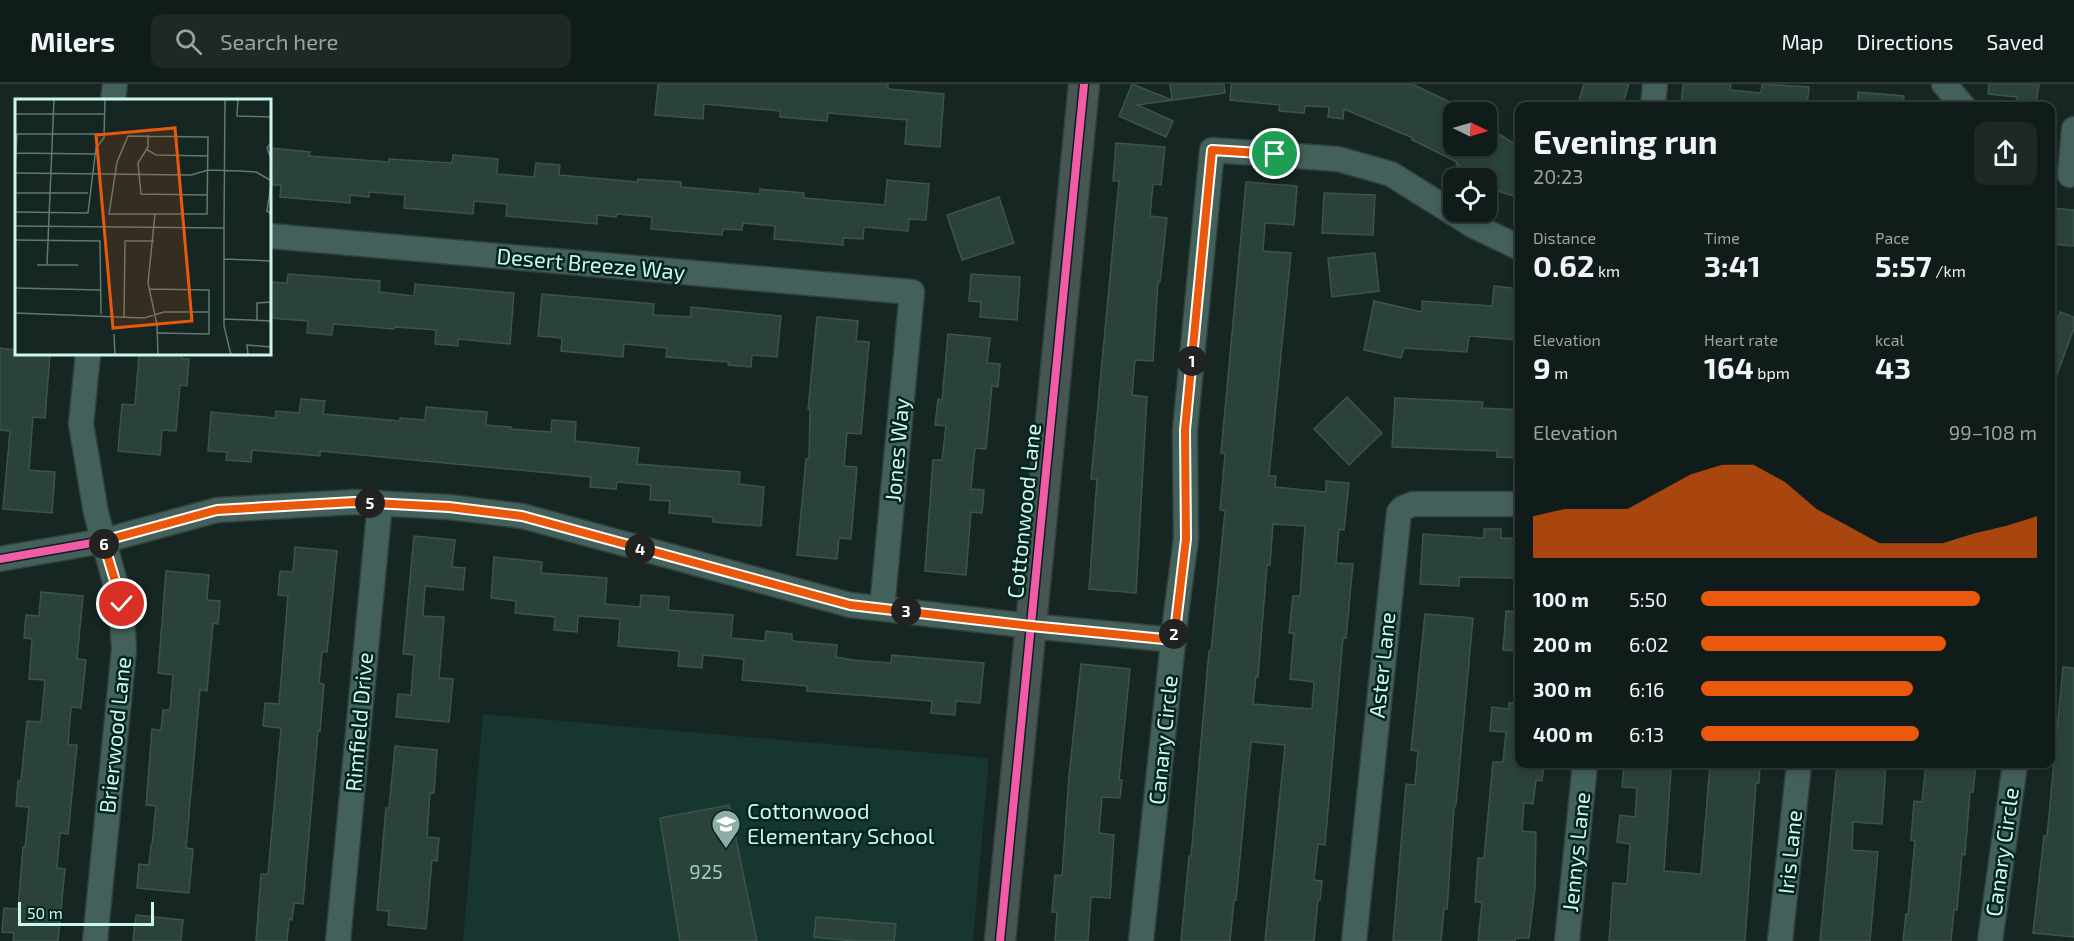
<!DOCTYPE html>
<html lang="en">
<head>
<meta charset="utf-8">
<style>
  body { margin:0; font-family:"Exo 2",sans-serif; background:#1e2927; color:#f1f3f6; height:100vh; display:flex; flex-direction:column; font-size:22px; white-space:nowrap }
  * { box-sizing:border-box; margin:0 }
  p { font-size:20px; color:#9ca1a2 }
  .icon { flex:none; width:33px; height:33px; fill:none; stroke:currentColor; stroke-width:2; stroke-linecap:round; stroke-linejoin:round }
  .map { position:relative; flex:1; overflow:hidden }
  .side { position:absolute; left:1515px; top:18px; width:540px; height:666px; display:flex; flex-direction:column; background:#101c1a; border-radius:12px; box-shadow:0 3px 9px #0003,0 0 0 2px #303a39 }
  .side>* { flex:none }
  .needle { width:39px; rotate:95deg }
  .controls { position:absolute; left:1443px; top:18px; display:grid; gap:12px }
  .controls a { display:grid; place-items:center; width:54px; height:54px; border-radius:12px; background:#101c1a; box-shadow:0 3px 9px #0003,0 0 0 2px #303a39; font-size:30px }
  .scale { position:absolute; left:18px; bottom:15px; width:136px; box-sizing:border-box; padding-left:6px; border:3px solid #cbf7ec; border-top:0; font-size:16px; line-height:21px; white-space:nowrap; color:#cbf7ec; -webkit-text-stroke:4px #05241e; paint-order:stroke }
  .pin { position:absolute; display:grid; place-items:center; width:51px; height:51px; color:#fff; margin:-26px; border:3px solid #fff; border-radius:50%; box-shadow:0 2px 6px #0007 }
  .km { position:absolute; width:30px; height:30px; margin:-15px; border-radius:50%; background:#222; color:#fff; font-size:16px; line-height:30px; text-align:center }
  .round { display:grid; place-items:center; flex:none; width:63px; height:63px; border-radius:12px; background:#1e2927 }
  .headline { display:flex; align-items:center; justify-content:space-between; height:102px; padding:0 18px }
  h1 { font-size:33px; font-weight:700; line-height:45px }
  .stats { display:grid; grid-template-columns:repeat(3,1fr); gap:9px; height:102px; padding:6px 18px }
  .stats div { display:grid; align-content:center }
  .stats b { font-size:30px; font-weight:700 }
  .stats small { font-size:16px; font-weight:400 }
  .stats p { font-size:16px }
  .chart { height:168px; padding:12px 18px }
  .chart p { display:flex; justify-content:space-between }
  .chart svg { width:100%; height:108px; margin-top:6px; fill:#ea580c; opacity:.7 }
  ul { padding:0 18px; list-style:none; font-size:20px }
  li { display:grid; grid-template-columns:96px 72px 1fr; align-items:center; height:45px }
  li i { height:15px; border-radius:8px; background:#ea580c }
  header { display:flex; align-items:center; gap:36px; box-sizing:border-box; height:84px; padding:0 30px; background:#101c1a; border-bottom:2px solid #303a39 }
  header strong { font-size:28px }
  nav { display:flex; gap:33px; margin-inline-start:auto; font-size:21px }
  .search { width:420px; height:54px; background:#1e2927; display:flex; align-items:center; gap:15px; box-sizing:border-box; padding:0 21px; border-radius:12px; color:#9ca1a2; font-size:22px }
  .map>svg:first-child { display:block }
  .built { fill:#16362f }
  .building { fill:#2a423a; stroke:#3e534a; stroke-width:1.5; fill-rule:evenodd }
  .lines { fill:none; stroke-linecap:round; stroke-linejoin:round }
  .minor-casing { stroke:#30413d; stroke-width:27 }
  .major-casing { stroke:#30413d; stroke-width:33 }
  .minor { stroke:#43605b; stroke-width:24 }
  .major { stroke:#475553; stroke-width:30 }
  .cycleway-casing { stroke:#05241e; stroke-width:11 }
  .cycleway { stroke:#f35aa7; stroke-width:8 }
  .route-casing { stroke:#fff; stroke-width:12 }
  .route { stroke:#ea580c; stroke-width:8 }
  .labels { text-anchor:middle; stroke-width:5; stroke-linejoin:round; paint-order:stroke }
  .number-label { font-size:20px; fill:#a3cac0 }
  .street-label { font-size:22px; fill:#cbf7ec; stroke:#05241e }
  .poi-label { font-size:22px; fill:#cbf7ec; stroke:#05241e; text-anchor:start }
  .inset-road { fill:none; stroke:#5e7a73; stroke-width:1.5 }
  .view { fill:#e8590c; fill-opacity:0.15; stroke:#e8590c; stroke-width:3 }
  .inset-edge { fill:none; stroke:#cbf7ec; stroke-width:3 }
</style>
</head>
<body>
<header>
<strong>Milers</strong>
<div class="search"><svg class="icon" aria-label="search" viewBox="0 0 24 24"><circle cx="10" cy="10" r="6"/><path d="M15 15l6 6"/></svg>Search here</div>
<nav><a>Map</a><a>Directions</a><a>Saved</a></nav>
</header>
<div class="map">
<svg width="2074" height="857" viewBox="0 0 2074 857">
  <rect width="100%" height="100%" fill="#162623"/>
  <polygon class="built" points="483,630 989,674 973,857 463,857"/>
  <g class="building">
    <polygon points="658,0 888,0 888,5 944,10 940,63 905,60 907,36 828,29 827,37 780,33 780,27 704,20 703,35 655,31"/>
    <polygon points="1132,0 1172,16 1170,0 1224,0 1225,9 1137,21 1173,37 1166,53 1119,32"/>
    <polygon points="1231,0 1412,0 1454,20 1454,62 1486,62 1486,42 1520,63 1520,114 1498,107 1486,100 1486,94 1479,94 1456,80 1457,78 1412,56 1413,54 1344,25 1343,35 1328,33 1329,23 1305,22 1304,29 1279,27 1280,21 1230,16"/>
    <polygon points="1584,0 1629,0 1622,22 1577,22"/>
    <polygon points="1683,0 1731,0 1730,6 1761,9 1762,0 1809,3 1807,22 1681,22"/>
    <polygon points="1989,0 2039,0 2036,22 2016,22 2017,13 1988,10"/>
    <polygon points="1858,8 1904,12 1903,22 1857,22"/>
    <polygon points="1116,59 1165,63 1161,101 1153,100 1150,132 1167,134 1160,198 1158,198 1153,277 1135,276 1132,311 1147,313 1136,509 1089,505 1097,395 1091,395 1119,97 1113,97"/>
    <polygon points="270,64 310,68 309,72 389,78 389,75 452,79 453,71 498,75 497,90 534,93 536,79 560,81 559,91 638,98 638,95 681,98 681,103 760,110 760,105 804,109 804,114 885,121 887,96 929,100 926,136 909,135 908,147 864,143 863,155 843,154 843,161 774,155 775,142 743,139 742,146 723,145 722,151 651,145 652,133 617,130 616,133 597,131 597,140 506,132 507,120 474,117 473,130 404,124 405,111 369,108 369,113 350,111 350,119 280,113 281,101 270,101"/>
    <path d="M 1246,98 L 1297,102 L 1294,141 L 1265,139 L 1263,167 L 1291,169 L 1269,392 L 1276,392 L 1275,403 L 1326,408 L 1326,397 L 1349,399 L 1344,446 L 1339,445 L 1336,479 L 1353,480 L 1346,554 L 1343,554 L 1325,761 L 1318,760 L 1314,796 L 1322,797 L 1320,816 L 1318,816 L 1314,857 L 1265,857 L 1285,661 L 1251,658 L 1236,816 L 1234,816 L 1230,857 L 1181,857 L 1189,772 L 1191,772 L 1209,567 L 1211,567 L 1225,427 L 1220,426 L 1225,370 L 1221,369 ZM 1273,440 L 1305,442 L 1300,512 L 1293,512 L 1289,549 L 1294,549 L 1290,595 L 1314,598 L 1312,625 L 1253,620 L 1256,592 L 1258,593 L 1267,481 L 1270,481 Z"/>
    <polygon points="1324,109 1375,111 1373,151 1322,149"/>
    <polygon points="999,113 1014,159 962,176 947,131"/>
    <polygon points="2050,124 2074,126 2074,162 2050,160"/>
    <polygon points="1375,169 1379,207 1332,213 1328,174"/>
    <polygon points="288,190 380,197 379,208 414,212 415,200 514,209 510,260 458,255 458,262 435,260 436,246 395,243 394,245 333,240 332,251 307,249 308,237 270,234 270,198 287,199"/>
    <polygon points="971,190 1020,193 1017,236 980,233 981,218 969,217"/>
    <polygon points="1494,202 1520,205 1520,256 1469,252 1467,268 1404,264 1401,274 1364,266 1374,217 1422,228 1422,217 1492,222"/>
    <polygon points="542,210 654,220 653,231 691,233 691,223 781,232 777,273 752,271 751,283 728,281 729,278 666,273 667,264 624,260 623,273 561,267 562,254 538,252"/>
    <polygon points="2060,228 2074,233 2074,244 2052,304 2050,304 2050,231 2058,233"/>
    <polygon points="817,233 858,237 856,257 869,258 861,350 847,349 844,382 857,383 851,455 839,454 837,475 797,471 806,375 809,375 810,325 808,325"/>
    <polygon points="948,250 990,254 987,279 1000,280 998,303 992,302 986,365 975,364 971,405 984,406 982,429 971,428 966,491 925,487 933,376 942,376 946,342 935,341 938,315 942,316"/>
    <polygon points="0,264 16,266 16,270 50,270 45,334 33,333 29,386 55,388 52,429 3,425 10,347 0,346"/>
    <polygon points="139,270 182,270 182,275 189,275 187,302 180,301 176,347 162,346 160,371 118,367 122,320 135,321"/>
    <polygon points="1347,313 1382,349 1349,381 1314,345"/>
    <polygon points="1395,314 1483,318 1482,324 1520,326 1520,374 1497,373 1497,367 1392,363"/>
    <polygon points="301,315 325,317 323,330 400,337 400,334 425,336 426,323 487,328 486,341 511,343 511,345 551,348 552,336 576,338 575,357 639,364 637,380 740,388 739,400 764,403 761,442 713,438 713,433 669,429 670,417 650,416 651,401 617,398 616,405 590,403 591,393 320,367 320,372 252,366 251,378 226,376 227,368 208,367 211,328 275,334 276,327 299,329"/>
    <polygon points="1484,445 1501,445 1501,454 1520,455 1520,494 1459,493 1459,502 1420,500 1423,450 1484,454"/>
    <polygon points="414,452 455,456 452,483 465,484 463,506 425,502 423,532 444,533 439,594 453,595 449,638 396,633 398,610 411,611 414,571 403,570"/>
    <polygon points="295,463 337,467 327,568 322,568 319,599 324,600 320,647 318,647 303,820 294,819 292,836 289,835 287,857 256,857 261,790 268,790 281,644 263,642 265,619 279,620 288,512 278,511 280,487 293,488"/>
    <polygon points="494,473 542,478 541,489 607,494 605,520 640,523 641,511 669,513 668,526 733,531 731,554 765,557 766,547 792,550 792,557 837,561 836,573 853,576 891,579 892,571 984,579 980,619 956,617 955,631 931,629 932,617 807,607 807,602 742,596 744,575 703,571 702,584 678,582 679,567 618,562 620,535 578,532 577,548 554,546 555,533 515,529 516,517 491,514"/>
    <polygon points="166,487 209,491 207,516 220,517 218,540 213,539 207,607 200,606 186,764 193,765 189,809 137,804 139,780 149,781 151,761 152,761 156,722 146,721 152,645 161,646 163,626 170,626 173,591 158,589"/>
    <polygon points="41,508 83,512 77,575 86,576 81,624 71,623 68,661 77,661 68,750 60,749 57,784 65,785 58,857 13,857 14,849 2,848 4,824 18,825 23,763 25,763 29,723 16,722 18,697 21,697 27,637 41,638 45,596 29,595 32,555 24,554 26,531 39,532"/>
    <polygon points="1506,527 1520,528 1520,567 1503,566"/>
    <polygon points="1425,530 1473,534 1456,721 1454,724 1447,825 1444,825 1441,857 1393,857 1406,700 1415,701 1418,667 1411,666"/>
    <polygon points="1081,580 1130,585 1119,696 1122,696 1120,714 1102,713 1099,749 1114,751 1110,814 1091,813 1088,857 1055,857 1057,828 1052,828 1055,791 1062,792 1069,692"/>
    <polygon points="2063,583 2074,584 2074,853 2033,849 2044,752 2047,752"/>
    <polygon points="1509,619 1520,620 1520,680 1544,680 1542,697 1536,696 1533,720 1524,719 1522,747 1536,748 1535,804 1529,854 1516,854 1515,857 1478,857 1482,818 1475,818 1478,774 1484,774 1493,678 1503,678 1506,648 1490,647 1492,623 1509,625"/>
    <polygon points="395,662 437,666 434,709 430,709 427,753 439,754 437,777 432,776 426,845 388,841 389,827 377,826 386,724 389,724"/>
    <polygon points="1710,680 1760,680 1759,699 1756,699 1745,857 1609,857 1613,799 1627,800 1630,760 1617,758 1620,731 1635,733 1637,704 1622,703 1624,682 1671,686 1664,787 1701,790"/>
    <polygon points="1837,680 1886,680 1882,740 1853,738 1852,766 1878,768 1870,857 1820,857"/>
    <polygon points="1926,680 1976,680 1973,708 1970,708 1965,771 1962,770 1957,826 1954,826 1951,857 1903,857 1906,830 1908,830 1915,757 1911,756 1914,717 1922,718"/>
    <polygon points="729,721 757,857 680,857 660,734"/>
    <polygon points="136,831 183,836 181,857 133,857"/>
    <polygon points="816,833 896,840 894,857 855,857 814,853"/>
  </g>
  <g class="lines">
    <g class="minor-casing">
      <g id="minor">
        <polyline points="1944,0 1963,22"/>
        <polyline points="113,16 115,0"/>
        <polyline points="1653,22 1655,0"/>
        <polyline points="2070,91 2074,45"/>
        <polyline points="270,152 912,208 882,524"/>
        <polyline points="88,270 81,340 96,429 121,520 124,565 95,857"/>
        <polyline points="0,475 103,457 217,426 354,418 449,423 522,432 850,521 1031,542 1174,556"/>
        <polyline points="338,857 380,419"/>
        <polyline points="1141,857 1176,530 1186,455 1185,346 1212,66 1338,75 1391,90 1474,142 1520,164"/>
        <polyline points="1354,857 1399,428 1403,424 1413,420 1520,420"/>
        <polyline points="1567,857 1585,680"/>
        <polyline points="1780,857 1799,680"/>
        <polyline points="1990,857 2015,680"/>
      </g>
    </g>
    <g class="major-casing">
      <polyline id="major" points="1000,857 1084,0"/>
    </g>
    <use href="#minor" class="minor"/>
    <use href="#major" class="major"/>
    <g class="cycleway-casing">
      <g id="cycleway">
        <polyline points="0,475 103,457 217,426 354,418 449,423 522,432 850,521 1031,542 1174,556"/>
        <polyline points="1000,857 1084,0"/>
      </g>
    </g>
    <use href="#cycleway" class="cycleway"/>
  </g>
  <g class="lines">
    <g class="route-casing">
      <polyline id="route" points="122,520 103,457 217,426 354,418 449,423 522,432 850,521 1031,542 1174,556 1186,455 1185,346 1212,66 1275,70"/>
    </g>
    <use href="#route" class="route"/>
  </g>
  <defs>
    <g id="school-pin" transform="scale(1.5)"><path d="M0 17L-7.5 6A9.5 9.5 0 1 1 7.5 6Z" fill="#8caea6" stroke="#05241e"/><path d="M0-5L7-2L0 1L-7-2ZM-4 1L0 2.5L4 1V4Q0 6-4 4Z" fill="#fff"/></g>
  </defs>
  <g fill-rule="evenodd">
    <use href="#school-pin" x="726" y="740"/>
  </g>
  <g class="labels">
    <g class="number-label">
      <text x="706" y="795">925</text>
    </g>
    <g class="street-label">
      <text transform="translate(591 180) rotate(5)" y="8">Desert Breeze Way</text>
      <text transform="translate(897 366) rotate(-85)" y="8">Jones Way</text>
      <text transform="translate(1024 427) rotate(-84)" y="8">Cottonwood Lane</text>
      <text transform="translate(1382 581) rotate(-84)" y="8">Aster Lane</text>
      <text transform="translate(359 638) rotate(-85)" y="8">Rimfield Drive</text>
      <text transform="translate(115 651) rotate(-84)" y="8">Brierwood Lane</text>
      <text transform="translate(1163 656) rotate(-84)" y="8">Canary Circle</text>
      <text transform="translate(1576 768) rotate(-84)" y="8">Jennys Lane</text>
      <text transform="translate(1790 768) rotate(-84)" y="8">Iris Lane</text>
      <text transform="translate(2002 768) rotate(-82)" y="8">Canary Circle</text>
    </g>
    <g class="poi-label">
      <text x="747" y="735">Cottonwood<tspan x="747" dy="25">Elementary School</tspan></text>
    </g>
  </g>
  <g transform="translate(15 15)">
    <rect width="256" height="256" fill="#162623"/>
    <path class="inset-road" d="M 223,0 L 222,17 L 257,18M 1,15 L 90,15M 133,36 L 133,48 L 123,64 L 126,95 L 193,96M 113,37 L 193,38 L 192,115 L 94,115 L 102,63 ZM 257,42 L 252,49 L 257,62M 131,50 L 141,56 L 193,57M 1,54 L 80,55M 0,69 L 2,35 L 89,35M 0,74 L 176,76 L 193,71 L 226,72 L 241,73 L 257,82M 257,79 L 252,112 L 257,115M 0,94 L 73,94M 0,113 L 73,114 L 81,49 L 89,39 L 90,0M 140,115 L 133,184 L 142,226 L 143,256M 0,127 L 209,129 L 210,0M 209,129 L 209,227 L 216,256M 0,141 L 85,142 L 86,215M 209,160 L 257,162M 22,166 L 63,166M 32,166 L 39,0M 0,189 L 86,191M 134,190 L 194,191 L 194,235 L 143,234M 0,214 L 129,219 L 149,213 L 194,213M 109,218 L 110,142 L 139,142M 209,220 L 257,222M 242,221 L 242,204 L 257,203M 99,235 L 100,256M 233,256 L 232,246 L 256,248"/>
    <path class="view" d="M 160,29 L 177,222 L 98,229 L 81,36 Z"/>
    <rect width="256" height="256" class="inset-edge"/>
  </g>
</svg>
<div class="controls">
<a><svg class="needle" viewBox="-14 -14 28 28"><path d="M0-13l5 13h-10z" fill="#e53935"/><path d="M0 13l5-13h-10z" fill="#9ca1a2"/></svg></a>
<a><svg class="icon" aria-label="locate" viewBox="0 0 24 24"><circle cx="12" cy="12" r="6"/><path d="M12 2v4M12 18v4M2 12h4M18 12h4"/></svg></a>
</div>
<div class="scale">50 m</div>
<div class="pin" style="left:1275px;top:70px;background:#1e9e55"><svg class="icon" aria-label="arrive" viewBox="0 0 24 24"><path d="M6 21V4h12l-3 4 3 4H6"/></svg></div>
<div class="pin" style="left:122px;top:520px;background:#d93025"><svg class="icon" aria-label="check" viewBox="0 0 24 24"><path d="M5 12l5 5 9-10"/></svg></div>
<b class="km" style="left:1192px;top:277px">1</b>
<b class="km" style="left:1174px;top:550px">2</b>
<b class="km" style="left:906px;top:527px">3</b>
<b class="km" style="left:640px;top:465px">4</b>
<b class="km" style="left:370px;top:419px">5</b>
<b class="km" style="left:104px;top:460px">6</b>
<section class="side">
<div class="headline"><div><h1>Evening run</h1><p>20:23</p></div><a class="round"><svg class="icon" aria-label="share" viewBox="0 0 24 24"><path d="M12 15V3M7 8l5-5 5 5M5 13v7h14v-7"/></svg></a></div>
<div class="stats">
<div><p>Distance</p><b>0.62<small> km</small></b></div>
<div><p>Time</p><b>3:41</b></div>
<div><p>Pace</p><b>5:57<small> /km</small></b></div>
</div>
<div class="stats">
<div><p>Elevation</p><b>9<small> m</small></b></div>
<div><p>Heart rate</p><b>164<small> bpm</small></b></div>
<div><p>kcal</p><b>43</b></div>
</div>
<div class="chart"><p><span>Elevation</span>99–108 m</p>
<svg viewBox="0 0 160 44" preserveAspectRatio="none"><path d="M0 44V27L10 24L20 24L30 24L40 17L50 10L60 6L70 6L80 13L90 24L100 31L110 38L120 38L130 38L140 34L150 31L160 27V44z"/></svg>
</div>
<ul>
<li><b>100 m</b>5:50<i style="width:83%"></i></li>
<li><b>200 m</b>6:02<i style="width:73%"></i></li>
<li><b>300 m</b>6:16<i style="width:63%"></i></li>
<li><b>400 m</b>6:13<i style="width:65%"></i></li>
</ul>
</section>
</div>
</body>
</html>
